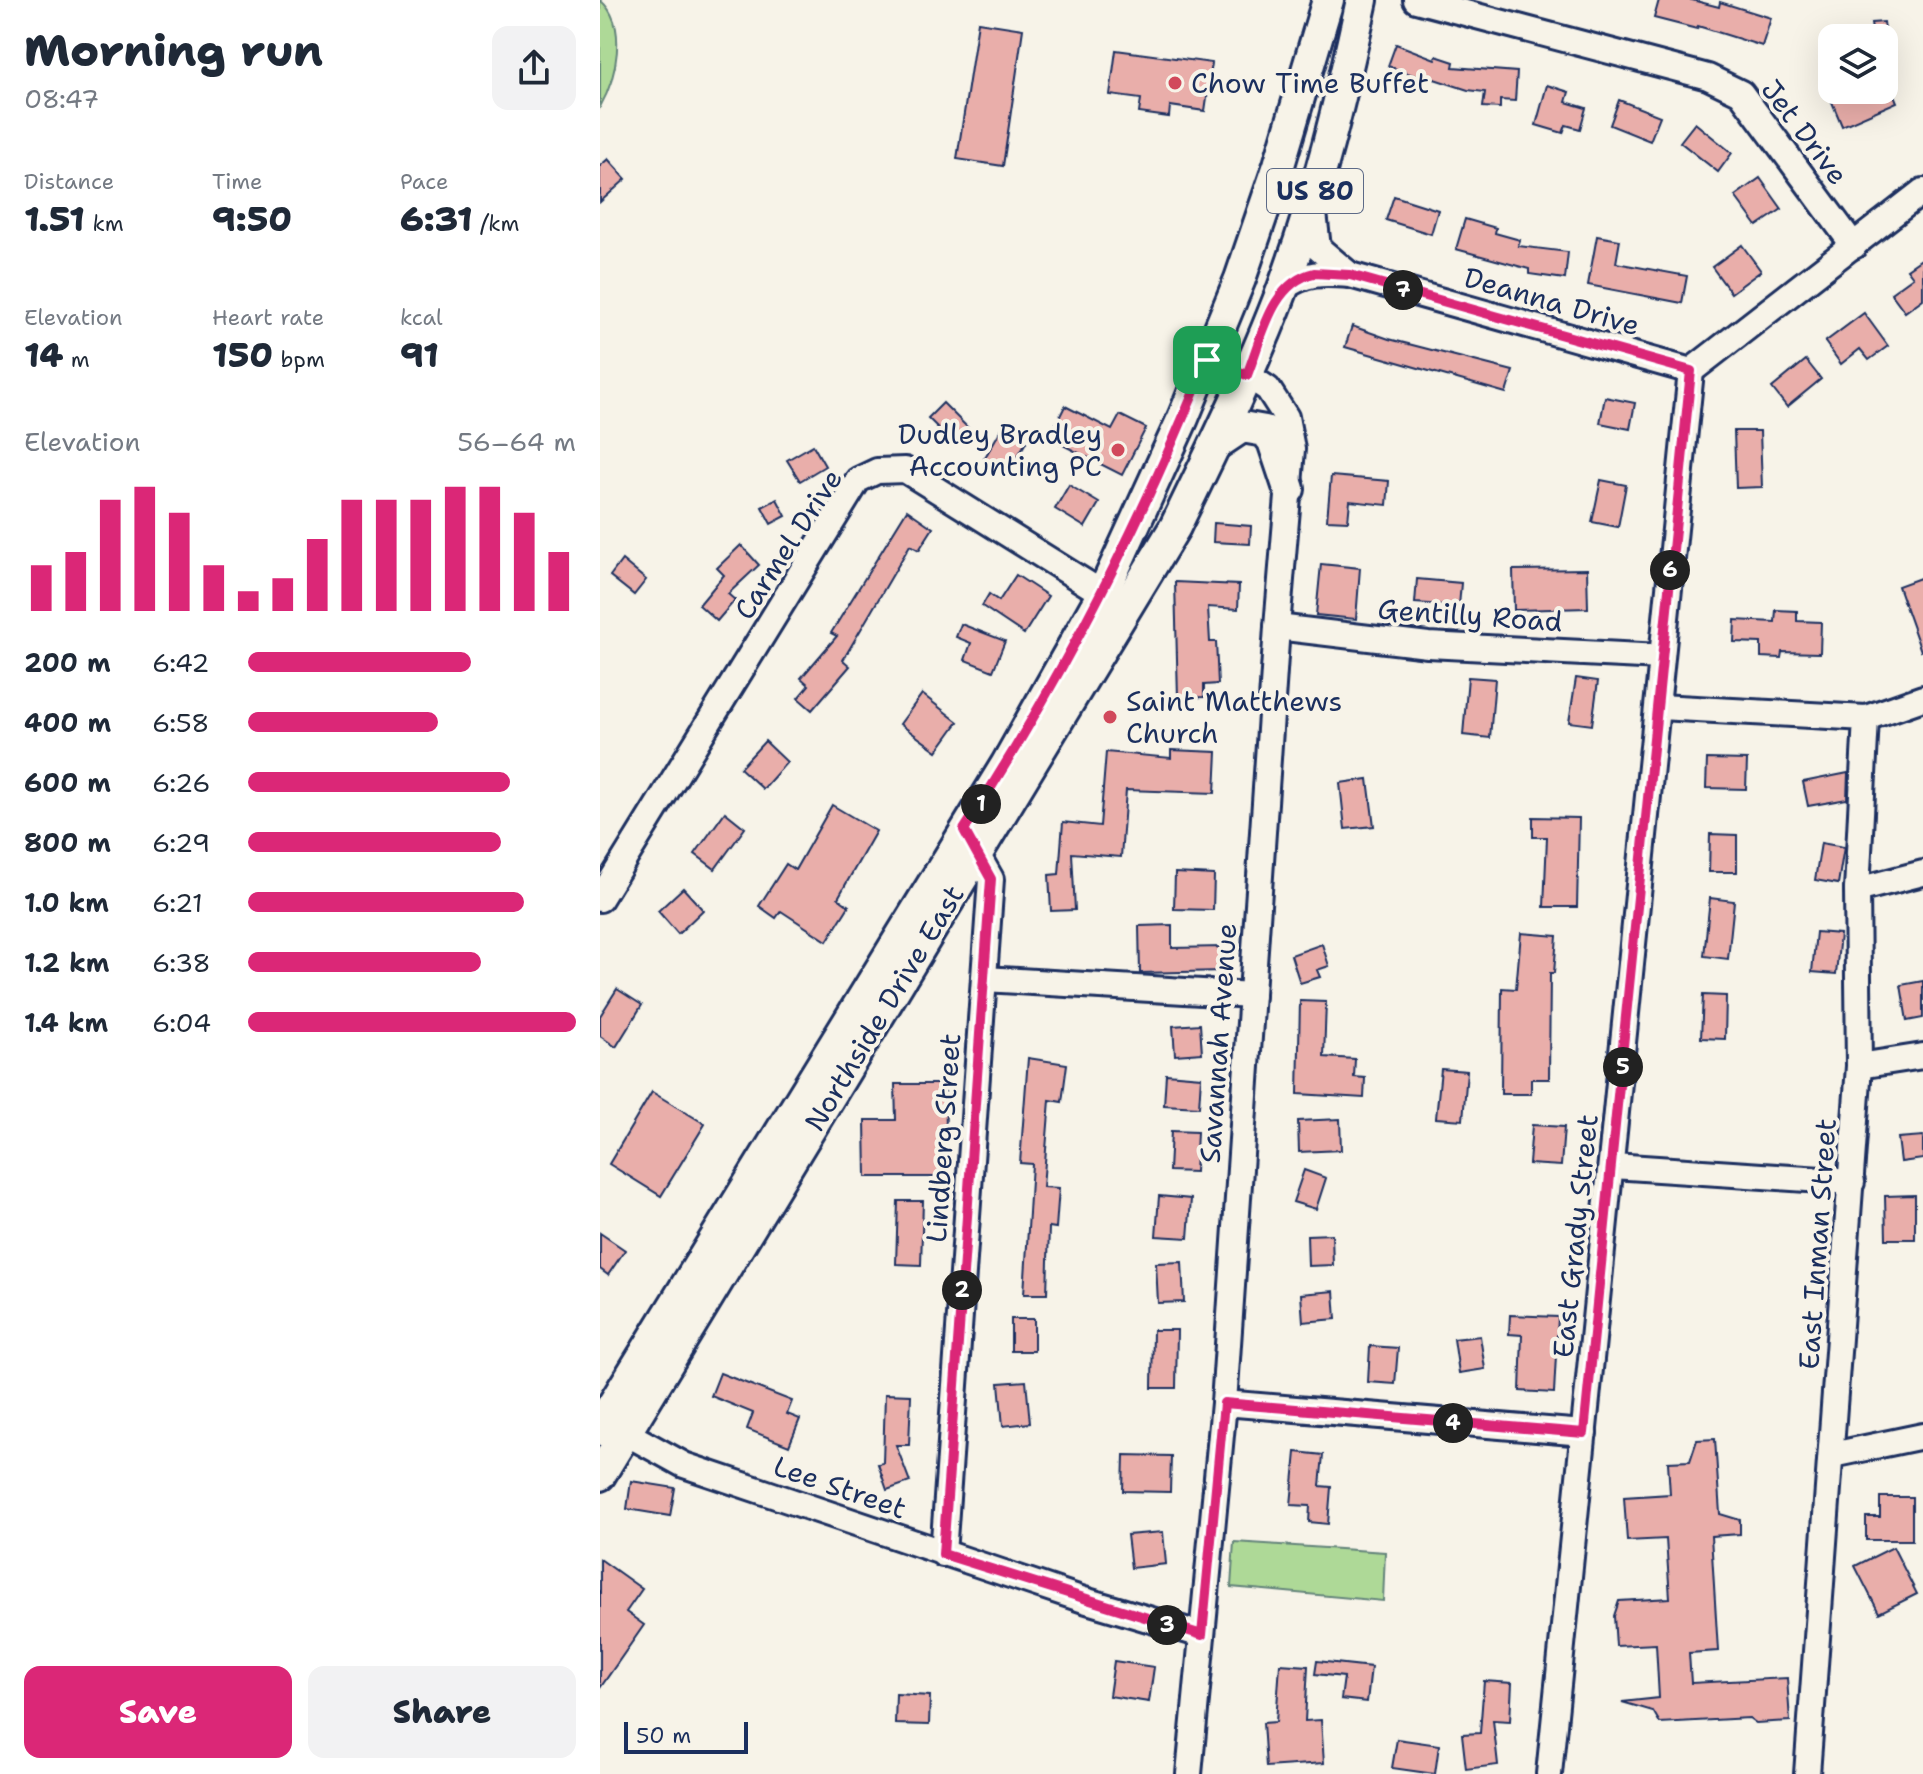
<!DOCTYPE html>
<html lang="en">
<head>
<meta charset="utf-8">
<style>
  body { margin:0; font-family:"Shantell Sans",sans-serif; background:#f2f2f3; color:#1f2937; height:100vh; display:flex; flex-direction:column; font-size:30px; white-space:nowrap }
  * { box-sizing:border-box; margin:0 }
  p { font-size:26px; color:#747a83 }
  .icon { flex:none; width:44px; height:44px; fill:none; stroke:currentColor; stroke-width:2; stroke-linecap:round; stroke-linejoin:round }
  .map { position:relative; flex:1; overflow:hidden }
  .panel { display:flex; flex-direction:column; background:#fff; width:600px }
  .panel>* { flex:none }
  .buttons { position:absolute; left:1218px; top:24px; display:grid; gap:16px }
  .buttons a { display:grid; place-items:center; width:80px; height:80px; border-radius:16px; background:#fff; box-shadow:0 8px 32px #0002; font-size:40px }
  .scale { position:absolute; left:24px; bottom:20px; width:124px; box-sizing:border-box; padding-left:8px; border:4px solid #1b2f5e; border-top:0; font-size:22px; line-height:28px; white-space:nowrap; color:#1b2f5e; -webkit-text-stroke:6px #f7f3e8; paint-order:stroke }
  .pin { position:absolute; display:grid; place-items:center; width:68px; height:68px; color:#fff; margin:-34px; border-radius:16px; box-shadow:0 4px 12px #0006 }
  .km { position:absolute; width:40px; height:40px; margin:-20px; border-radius:50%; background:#222; color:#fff; font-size:22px; line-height:40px; text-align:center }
  .round { display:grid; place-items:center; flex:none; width:84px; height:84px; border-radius:16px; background:#f2f2f3 }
  .overview { display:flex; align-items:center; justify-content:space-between; height:136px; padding:0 24px }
  h1 { font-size:44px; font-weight:800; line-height:60px }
  .figures { display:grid; grid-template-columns:repeat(3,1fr); gap:12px; height:136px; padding:8px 24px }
  .figures div { display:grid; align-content:center }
  .figures b { font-size:34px; font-weight:800 }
  .figures small { font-size:22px; font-weight:400 }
  .figures p { font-size:22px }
  .chart { height:224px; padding:16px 24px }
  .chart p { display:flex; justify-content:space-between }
  .chart svg { width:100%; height:144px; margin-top:8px; stroke:#db2777; stroke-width:6 }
  .button { display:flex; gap:16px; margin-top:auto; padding:16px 24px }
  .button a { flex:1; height:92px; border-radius:16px; background:#db2777; color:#fff; font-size:32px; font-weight:800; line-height:92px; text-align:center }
  .button a+a { background:#f2f2f3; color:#1f2937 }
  ul { padding:0 24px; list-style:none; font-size:26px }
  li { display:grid; grid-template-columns:128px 96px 1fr; align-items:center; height:60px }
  li i { height:20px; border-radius:10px; background:#db2777 }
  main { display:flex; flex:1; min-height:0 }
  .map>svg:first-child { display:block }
  .green { fill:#aed997; stroke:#64847a; stroke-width:2 }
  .building { fill:#e9aeaa; stroke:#1b2f5e; stroke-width:2 }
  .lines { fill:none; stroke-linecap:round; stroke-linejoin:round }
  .minor-casing { stroke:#1b2f5e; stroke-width:30 }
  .major-casing { stroke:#1b2f5e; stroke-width:36 }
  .minor { stroke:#f7f3e8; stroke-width:24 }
  .major { stroke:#f7f3e8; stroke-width:30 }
  .route-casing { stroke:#fff; stroke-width:16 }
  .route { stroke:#db2777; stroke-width:10 }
  .poi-dot { fill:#d1495b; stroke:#f7f3e8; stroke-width:3 }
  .labels { text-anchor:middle; stroke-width:8; stroke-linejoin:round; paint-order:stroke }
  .shield { fill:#f7f3e8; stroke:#5d6a87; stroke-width:2 }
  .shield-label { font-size:26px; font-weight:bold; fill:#1b2f5e }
  .poi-label { font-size:28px; fill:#1b2f5e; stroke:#f7f3e8; text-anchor:start }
  .street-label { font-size:28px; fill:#1b2f5e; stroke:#f7f3e8 }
</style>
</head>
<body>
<main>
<section class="panel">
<div class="overview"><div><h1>Morning run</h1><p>08:47</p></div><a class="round"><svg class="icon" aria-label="share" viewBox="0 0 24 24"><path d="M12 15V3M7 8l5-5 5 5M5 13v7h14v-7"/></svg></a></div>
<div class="figures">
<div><p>Distance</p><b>1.51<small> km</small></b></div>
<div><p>Time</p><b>9:50</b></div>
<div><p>Pace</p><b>6:31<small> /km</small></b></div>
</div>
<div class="figures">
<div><p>Elevation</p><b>14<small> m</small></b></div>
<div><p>Heart rate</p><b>150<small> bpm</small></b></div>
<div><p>kcal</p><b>91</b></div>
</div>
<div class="chart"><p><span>Elevation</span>56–64 m</p>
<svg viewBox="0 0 160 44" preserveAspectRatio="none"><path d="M5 44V30M15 44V26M25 44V10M35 44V6M45 44V14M55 44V30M65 44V38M75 44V34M85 44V22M95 44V10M105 44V10M115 44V10M125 44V6M135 44V6M145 44V14M155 44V26"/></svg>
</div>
<ul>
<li><b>200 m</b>6:42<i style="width:68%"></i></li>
<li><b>400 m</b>6:58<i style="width:58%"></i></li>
<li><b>600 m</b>6:26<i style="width:80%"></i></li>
<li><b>800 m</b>6:29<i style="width:77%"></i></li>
<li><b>1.0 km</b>6:21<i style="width:84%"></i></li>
<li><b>1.2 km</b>6:38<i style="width:71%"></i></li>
<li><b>1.4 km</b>6:04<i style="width:100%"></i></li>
</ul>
<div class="button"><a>Save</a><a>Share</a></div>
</section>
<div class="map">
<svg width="1323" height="1774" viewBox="0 0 1323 1774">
  <rect width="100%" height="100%" fill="#f7f3e8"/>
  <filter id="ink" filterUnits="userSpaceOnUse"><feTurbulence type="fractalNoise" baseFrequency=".0125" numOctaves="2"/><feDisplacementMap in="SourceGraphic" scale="16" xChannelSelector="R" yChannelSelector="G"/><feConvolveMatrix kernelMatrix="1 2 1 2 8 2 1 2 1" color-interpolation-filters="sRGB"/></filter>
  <g filter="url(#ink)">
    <g class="green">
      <path d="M 0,0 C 29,24 16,79 0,107 Z"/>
      <polygon points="634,1542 785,1552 783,1601 631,1587"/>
    </g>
    <g class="building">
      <polygon points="1059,0 1092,0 1119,7 1120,2 1171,18 1162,46 1098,26 1097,29 1054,18"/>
      <polygon points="378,22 423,29 403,166 357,159"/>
      <polygon points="1284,22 1286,38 1273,38 1271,23"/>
      <polygon points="796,44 835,59 836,56 854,62 853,67 917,72 915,101 900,100 900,108 883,107 885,92 868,90 822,75 821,78 788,66"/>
      <polygon points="516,50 612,63 605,111 570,106 569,117 539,113 541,99 510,95"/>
      <polygon points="947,85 969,92 966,102 986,108 980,129 966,125 963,133 936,125"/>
      <polygon points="1227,90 1292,90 1297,102 1242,126"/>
      <polygon points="1019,100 1060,116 1050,141 1010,125"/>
      <polygon points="1095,123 1132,153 1118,172 1080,142"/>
      <polygon points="8,159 26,179 0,202 0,166"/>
      <polygon points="1160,178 1182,209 1157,226 1135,196"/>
      <polygon points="794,196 838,210 831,234 786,220"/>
      <polygon points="865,219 896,228 895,233 920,240 918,246 968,252 965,279 929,274 929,269 856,249"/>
      <polygon points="997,236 1020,240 1016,263 1087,276 1082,303 988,285"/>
      <polygon points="1142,245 1161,271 1131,293 1112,267"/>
      <polygon points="1323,258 1323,299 1305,312 1291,293 1313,277 1307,269"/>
      <polygon points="1264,313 1288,346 1269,360 1260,349 1241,364 1225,342"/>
      <polygon points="752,326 789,339 913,371 906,393 745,347"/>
      <polygon points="1206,360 1221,379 1187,407 1172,388"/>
      <polygon points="1005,397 1035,403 1030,429 1000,423"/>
      <polygon points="343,403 370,430 355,445 328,418"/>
      <polygon points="465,406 512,430 520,415 546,428 522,475 449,438"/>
      <polygon points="402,428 426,442 408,473 384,459"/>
      <polygon points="1134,431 1160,431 1162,487 1136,488"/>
      <polygon points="213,445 225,466 200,481 187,460"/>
      <polygon points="731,476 789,481 787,505 750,501 748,521 727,520"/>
      <polygon points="1001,480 1026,485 1018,527 992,522"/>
      <polygon points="469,485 499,503 485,527 455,509"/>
      <polygon points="177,499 186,516 171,524 162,507"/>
      <polygon points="307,510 333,528 319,550 310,545 243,660 250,666 212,710 198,698 209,685 201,678 237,636 231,633"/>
      <polygon points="614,523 651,526 650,544 613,542"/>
      <polygon points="141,545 159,565 128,594 135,600 117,621 99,605 124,575 117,568"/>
      <polygon points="22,560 46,580 34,595 10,576"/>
      <polygon points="721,564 760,568 756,619 716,615"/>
      <polygon points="987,569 988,608 914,610 913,570"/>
      <polygon points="416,575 448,596 424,634 382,606 389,594 399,601"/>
      <polygon points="1323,577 1323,650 1321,651 1298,586"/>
      <polygon points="817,579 861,583 859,606 815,603"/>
      <polygon points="575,582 639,585 638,609 608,607 610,642 616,642 618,684 604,685 604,697 578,698"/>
      <polygon points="1176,610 1197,611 1197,621 1221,622 1220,653 1182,652 1181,658 1161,657 1161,643 1134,642 1135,620 1175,622"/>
      <polygon points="361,624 405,641 393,671 365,660 371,643 356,637"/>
      <polygon points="868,677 895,679 890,738 863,735"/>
      <polygon points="976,678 998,681 992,725 969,722"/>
      <polygon points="322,694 358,722 337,751 300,724"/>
      <polygon points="165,741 187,762 163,789 140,768"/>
      <polygon points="571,750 617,752 615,793 526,790 521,857 472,853 475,910 451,911 449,875 459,874 463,822 500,826 506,752 571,758"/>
      <polygon points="1107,759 1147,760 1146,789 1106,788"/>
      <polygon points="1248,773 1247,799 1208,806 1203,782"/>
      <polygon points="768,779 774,826 745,829 740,783"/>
      <polygon points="232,805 276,831 238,898 249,906 227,941 181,911 176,918 159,906 186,864 195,870"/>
      <polygon points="125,812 145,828 115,869 95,854"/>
      <polygon points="933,817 979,818 977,907 944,907 947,837 933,837"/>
      <polygon points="1110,834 1137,835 1137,872 1109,872"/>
      <polygon points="1221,843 1244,847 1238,884 1215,880"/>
      <polygon points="575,873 614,875 613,910 574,909"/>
      <polygon points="83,888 103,910 78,934 58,911"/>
      <polygon points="1110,898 1134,901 1128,959 1104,956"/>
      <polygon points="572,925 572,948 622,947 623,971 540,973 539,926"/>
      <polygon points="1216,932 1240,934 1236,974 1212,972"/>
      <polygon points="921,933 957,936 954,973 950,973 949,1079 931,1079 931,1094 901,1094 902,988 916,989"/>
      <polygon points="722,944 729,966 717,970 720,977 700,983 691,955"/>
      <polygon points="1323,981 1323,1018 1307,1021 1301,985"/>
      <polygon points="17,989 42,1005 16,1047 0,1036 0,1016"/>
      <polygon points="1103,995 1126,996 1125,1039 1101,1038"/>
      <polygon points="700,1001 726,1002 724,1057 755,1059 754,1077 765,1078 764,1098 698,1094"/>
      <polygon points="600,1024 602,1053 575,1055 573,1026"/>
      <polygon points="428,1058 467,1064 462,1102 450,1100 443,1187 459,1188 456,1228 449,1227 447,1294 424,1294 432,1164 420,1163"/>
      <polygon points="841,1069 867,1071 863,1120 836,1118"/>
      <polygon points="566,1074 601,1077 599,1107 564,1105"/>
      <polygon points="295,1084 345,1084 347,1177 266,1177 265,1120 296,1120"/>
      <polygon points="52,1092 105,1124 61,1196 9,1164"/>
      <polygon points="740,1119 741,1150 699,1152 698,1121"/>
      <polygon points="932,1125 964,1127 961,1166 929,1164"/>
      <polygon points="571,1131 597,1132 595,1172 569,1171"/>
      <polygon points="1323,1136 1323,1159 1301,1162 1298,1138"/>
      <polygon points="704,1170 726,1178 716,1209 693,1202"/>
      <polygon points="1315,1195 1315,1239 1286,1239 1285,1196"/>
      <polygon points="559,1196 591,1199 588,1238 556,1236"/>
      <polygon points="298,1201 323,1201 321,1265 296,1264"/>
      <polygon points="0,1233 25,1250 8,1275 0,1269"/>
      <polygon points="732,1234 733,1265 708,1266 707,1235"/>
      <polygon points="582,1262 584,1302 558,1303 556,1263"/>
      <polygon points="734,1291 736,1319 703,1322 701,1294"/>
      <polygon points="910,1315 958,1317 954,1393 920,1391 922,1335 909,1334"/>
      <rect x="411" y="1319" width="23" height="32"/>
      <polygon points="553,1330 577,1330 576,1388 552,1388"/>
      <polygon points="880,1336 885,1369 859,1373 854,1339"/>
      <polygon points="770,1346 798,1348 795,1384 768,1382"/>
      <polygon points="120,1373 192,1401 187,1414 200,1419 189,1446 147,1429 153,1413 111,1396"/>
      <polygon points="426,1381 430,1423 403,1426 399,1383"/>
      <polygon points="285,1394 311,1395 309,1445 296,1445 310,1482 287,1490 278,1464 283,1463"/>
      <polygon points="1115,1439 1120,1514 1140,1520 1140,1534 1111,1536 1118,1651 1089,1653 1091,1683 1187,1678 1190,1721 1156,1723 1149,1718 1060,1723 1053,1711 1022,1702 1059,1698 1056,1644 1016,1646 1014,1616 1019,1601 1070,1598 1066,1539 1027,1541 1024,1497 1070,1494 1068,1462 1090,1461 1097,1440"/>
      <polygon points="696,1452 723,1455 720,1486 731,1487 728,1524 709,1522 710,1506 691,1505"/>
      <polygon points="524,1455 571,1456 570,1492 523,1491"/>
      <polygon points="31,1481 75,1488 70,1516 27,1509"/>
      <polygon points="1280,1497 1312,1497 1312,1540 1266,1540 1266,1517 1280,1517"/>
      <polygon points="563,1532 566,1564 531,1568 527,1535"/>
      <polygon points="1293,1547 1317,1594 1279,1613 1255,1566"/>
      <polygon points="0,1559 42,1589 26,1612 44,1625 0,1688"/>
      <polygon points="514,1661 554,1667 549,1702 509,1696"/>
      <polygon points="717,1661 771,1667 767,1702 741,1699 744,1677 715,1674"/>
      <polygon points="680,1664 708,1666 705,1721 721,1720 724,1763 666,1767 663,1723 676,1722"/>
      <polygon points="884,1681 912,1683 910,1721 893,1720 898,1765 866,1769 862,1734 880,1733"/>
      <polygon points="296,1694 330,1696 329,1725 295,1724"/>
      <polygon points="797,1739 839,1745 835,1774 792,1768"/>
    </g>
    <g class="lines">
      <g class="minor-casing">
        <g id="minor">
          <polyline points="816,0 1108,77 1141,93 1254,246"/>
          <polyline points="713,204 718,248 750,275"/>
          <path d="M 683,288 C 706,272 722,273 750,275 L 1091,371"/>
          <polyline points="1091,371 1323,191"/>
          <polyline points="677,627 828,645 1061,657"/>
          <polyline points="1059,707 1266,718 1323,698"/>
          <polyline points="1257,890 1323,873"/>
          <polyline points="0,899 258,480 277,471 305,470 518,603"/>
          <polyline points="384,979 652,995"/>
          <polyline points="1259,1066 1323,1056"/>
          <polyline points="1013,1166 1252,1182"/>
          <polyline points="624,1403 984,1433"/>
          <polyline points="8,1436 26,1433 84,1465 484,1600 602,1635"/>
          <polyline points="1232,1455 1323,1436"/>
          <polyline points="343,1554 391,879 369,840"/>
          <polyline points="589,1774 624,1403 677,627 692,449 686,417 668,389 647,375 607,360"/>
          <polyline points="949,1774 1091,371"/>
          <polyline points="1207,1774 1259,1066 1257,890 1266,718"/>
        </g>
      </g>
      <g class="major-casing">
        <g id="major">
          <polyline points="615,445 642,427 665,431 673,441 689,489"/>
          <polyline points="0,1426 406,765 503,593 583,418 640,279 679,165 728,0"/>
          <path d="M 0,1475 L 575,527 C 613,449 652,370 683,288 C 718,194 741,98 762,0"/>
        </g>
      </g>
      <use href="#minor" class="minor"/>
      <use href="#major" class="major"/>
    </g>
  </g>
  <g class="lines" filter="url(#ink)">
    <g class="route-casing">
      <path id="route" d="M 714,273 L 750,275 L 1091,371 L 984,1433 L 624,1403 L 602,1635 L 343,1554 L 391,879 L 364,830 C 460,682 541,524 607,360 L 647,375 C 662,338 671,283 714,273 Z"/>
    </g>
    <use href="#route" class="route"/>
  </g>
  <g class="poi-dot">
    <circle cx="575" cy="83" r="8"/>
    <circle cx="518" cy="450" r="8"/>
    <circle cx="510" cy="717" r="8"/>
  </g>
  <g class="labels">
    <rect class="shield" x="667" y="169" width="96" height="44" rx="6"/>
    <g class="shield-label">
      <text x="715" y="200">US 80</text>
    </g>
    <g class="poi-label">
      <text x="591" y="93">Chow Time Buffet</text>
      <text x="502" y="444" text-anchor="end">Dudley Bradley<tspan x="502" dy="32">Accounting PC</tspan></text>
      <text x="526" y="711">Saint Matthews<tspan x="526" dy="32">Church</tspan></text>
    </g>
    <g class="street-label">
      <text transform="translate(1205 132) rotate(53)" y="10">Jet Drive</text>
      <text transform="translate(952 301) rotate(16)" y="10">Deanna Drive</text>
      <text transform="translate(188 544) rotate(-57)" y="10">Carmel Drive</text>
      <text transform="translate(870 615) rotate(4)" y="10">Gentilly Road</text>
      <text transform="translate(284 1008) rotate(-59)" y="10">Northside Drive East</text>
      <text transform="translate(618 1043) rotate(-86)" y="10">Savannah Avenue</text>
      <text transform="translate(343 1138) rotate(-86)" y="10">Lindberg Street</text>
      <text transform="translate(975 1236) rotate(-84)" y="10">East Grady Street</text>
      <text transform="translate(1217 1244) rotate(-86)" y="10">East Inman Street</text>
      <text transform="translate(240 1487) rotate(19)" y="10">Lee Street</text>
    </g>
  </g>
</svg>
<div class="buttons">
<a><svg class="icon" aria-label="layers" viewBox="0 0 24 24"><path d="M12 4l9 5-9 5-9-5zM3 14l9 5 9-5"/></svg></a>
</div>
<div class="scale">50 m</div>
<div class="pin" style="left:607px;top:360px;background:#1e9e55"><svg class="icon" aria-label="arrive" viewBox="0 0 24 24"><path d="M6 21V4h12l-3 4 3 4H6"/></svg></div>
<b class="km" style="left:381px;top:804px">1</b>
<b class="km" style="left:362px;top:1290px">2</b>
<b class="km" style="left:567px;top:1625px">3</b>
<b class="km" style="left:853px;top:1423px">4</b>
<b class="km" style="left:1023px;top:1067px">5</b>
<b class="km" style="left:1070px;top:570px">6</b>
<b class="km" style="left:803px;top:290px">7</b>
</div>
</main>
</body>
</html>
